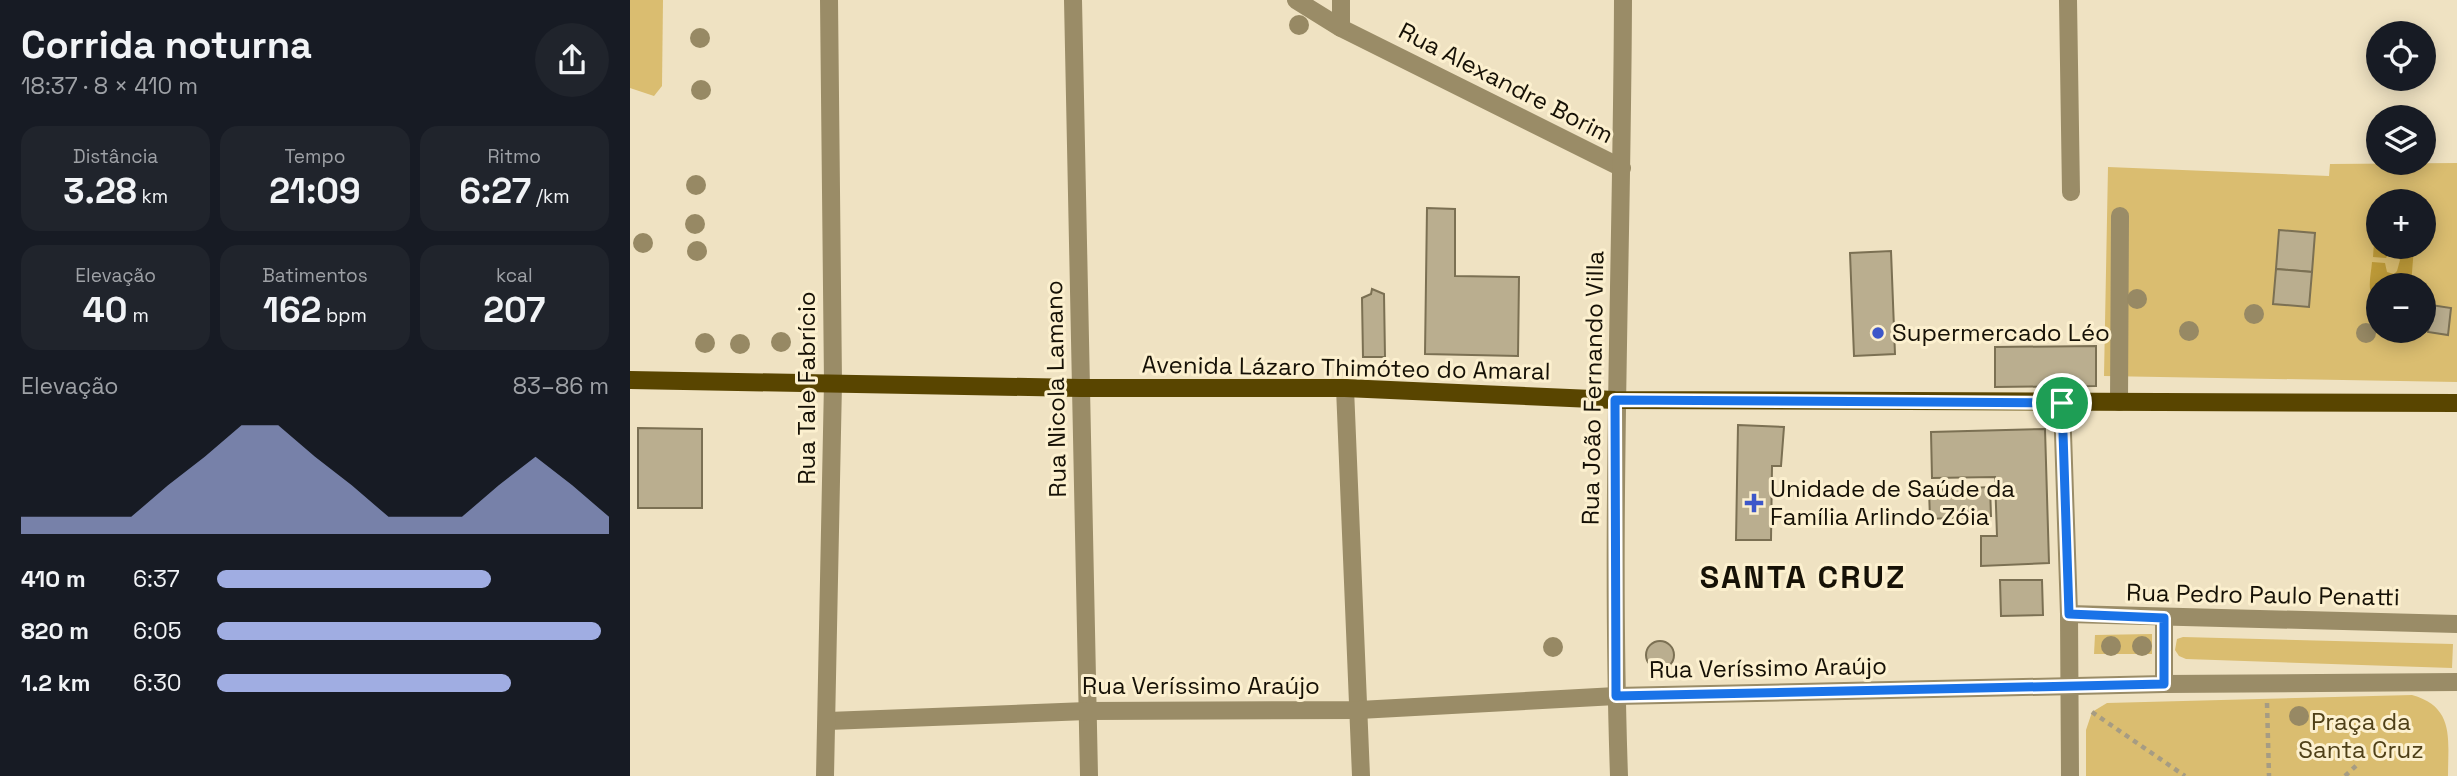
<!DOCTYPE html>
<html lang="pt">
<head>
<meta charset="utf-8">
<style>
  body { margin:0; font-family:"Space Grotesk",sans-serif; background:#20242c; color:#f1f3f6; height:100vh; display:flex; flex-direction:column; font-size:26px; white-space:nowrap }
  * { box-sizing:border-box; margin:0 }
  p { font-size:23px; color:#9ea1a6 }
  .icon { flex:none; width:38px; height:38px; fill:none; stroke:currentColor; stroke-width:2; stroke-linecap:round; stroke-linejoin:round }
  .map { position:relative; flex:1; overflow:hidden }
  .drawer { display:flex; flex-direction:column; background:#171b24; width:630px }
  .drawer>* { flex:none }
  .buttons { position:absolute; left:1736px; top:21px; display:grid; gap:14px }
  .buttons a { display:grid; place-items:center; width:70px; height:70px; border-radius:50%; background:#171b24; box-shadow:0 4px 18px #0003; font-size:35px }
  .pin { position:absolute; display:grid; place-items:center; width:60px; height:60px; color:#fff; margin:-30px; border:4px solid #fff; border-radius:50%; box-shadow:0 2px 7px #0007 }
  .round { display:grid; place-items:center; flex:none; width:74px; height:74px; border-radius:37px; background:#20242c }
  .summary { display:flex; align-items:center; justify-content:space-between; height:119px; padding:0 21px }
  h1 { font-size:38px; font-weight:600; line-height:52px }
  .figures { display:grid; grid-template-columns:repeat(3,1fr); gap:10px; height:119px; padding:7px 21px }
  .figures div { display:grid; align-content:center; border-radius:18px; background:#20242c; text-align:center }
  .figures b { font-size:35px; font-weight:600 }
  .figures small { font-size:19px; font-weight:400 }
  .figures p { font-size:19px }
  .chart { height:196px; padding:14px 21px }
  .chart p { display:flex; justify-content:space-between }
  .chart svg { width:100%; height:126px; margin-top:7px; fill:#a0ade2; opacity:.7 }
  ul { padding:0 21px; list-style:none; font-size:23px }
  li { display:grid; grid-template-columns:112px 84px 1fr; align-items:center; height:52px }
  li i { height:18px; border-radius:9px; background:#a0ade2 }
  main { display:flex; flex:1; min-height:0 }
  .map>svg:first-child { display:block }
  .green { fill:#dabd70; fill-rule:evenodd }
  .water { fill:#bd9a38 }
  .building { fill:#baae8f; stroke:#7b7053; stroke-width:2 }
  .lines { fill:none; stroke-linecap:round; stroke-linejoin:round }
  .path { stroke:#a69c83; stroke-width:4.5; stroke-dasharray:5 5; stroke-linecap:butt }
  .minor { stroke:#9a8c67; stroke-width:18 }
  .major { stroke:#594500; stroke-width:18 }
  .tree { fill:#978964 }
  .route-casing { stroke:#fff; stroke-width:14 }
  .route { stroke:#1a73e8; stroke-width:9 }
  .poi-dot { fill:#3d57c9; stroke:#fcf0cf; stroke-width:2.5 }
  .labels { text-anchor:middle; stroke-width:6; stroke-linejoin:round; paint-order:stroke }
  .street-label { font-size:24px; fill:#161106; stroke:#fcf0cf }
  .poi-label { font-size:24px; fill:#161106; stroke:#fcf0cf; text-anchor:start }
  .park-label { font-size:24px; fill:#4f4018; stroke:#fcf0cf }
  .district-label { font-size:32px; font-weight:bold; letter-spacing:2px; fill:#161106; stroke:#fcf0cf }
</style>
</head>
<body>
<main>
<section class="drawer">
<div class="summary"><div><h1>Corrida noturna</h1><p>18:37 · 8 × 410 m</p></div><a class="round"><svg class="icon" aria-label="share" viewBox="0 0 24 24"><path d="M12 15V3M7 8l5-5 5 5M5 13v7h14v-7"/></svg></a></div>
<div class="figures">
<div><p>Distância</p><b>3.28<small> km</small></b></div>
<div><p>Tempo</p><b>21:09</b></div>
<div><p>Ritmo</p><b>6:27<small> /km</small></b></div>
</div>
<div class="figures">
<div><p>Elevação</p><b>40<small> m</small></b></div>
<div><p>Batimentos</p><b>162<small> bpm</small></b></div>
<div><p>kcal</p><b>207</b></div>
</div>
<div class="chart"><p><span>Elevação</span>83–86 m</p>
<svg viewBox="0 0 160 44" preserveAspectRatio="none"><path d="M0 44V38L10 38L20 38L30 38L40 27L50 17L60 6L70 6L80 17L90 27L100 38L110 38L120 38L130 27L140 17L150 27L160 38V44z"/></svg>
</div>
<ul>
<li><b>410 m</b>6:37<i style="width:70%"></i></li>
<li><b>820 m</b>6:05<i style="width:98%"></i></li>
<li><b>1.2 km</b>6:30<i style="width:75%"></i></li>
</ul>
</section>
<div class="map">
<svg width="1827" height="776" viewBox="0 0 1827 776">
  <rect width="100%" height="100%" fill="#efe2c2"/>
  <g class="green">
    <polygon points="0,0 33,0 32,86 24,96 0,88"/>
    <path d="M 1827,163 L 1827,382 L 1474,376 L 1478,167 L 1699,176 L 1700,164 ZM 1748,201 L 1794,201 L 1794,247 L 1748,247 ZM 1748,285 L 1794,285 L 1794,331 L 1748,331 Z"/>
    <polygon points="1522,634 1522,654 1464,654 1465,635"/>
    <polygon points="1553,637 1823,644 1822,668 1556,659 1549,656 1545,650 1547,639"/>
    <path d="M 1782,695 C 1825,707 1818,739 1818,776 L 1456,776 L 1456,730 L 1462,712 L 1477,703 Z"/>
  </g>
  <path class="water" d="M 1748,233 L 1748,247 L 1784,247 L 1781,285 L 1748,285 L 1748,304 C 1735,293 1741,277 1742,262 L 1755,263 L 1757,272 L 1764,274 L 1767,271 L 1770,260 L 1765,253 L 1759,253 L 1756,258 L 1743,257 L 1744,243 Z"/>
  <g class="building">
    <polygon points="797,208 825,209 825,276 889,277 888,356 795,354"/>
    <polygon points="1649,230 1685,233 1682,272 1646,269"/>
    <polygon points="1261,251 1265,354 1224,356 1220,253"/>
    <polygon points="1646,269 1682,272 1679,307 1643,304"/>
    <polygon points="742,289 754,294 755,357 733,357 732,298 741,294"/>
    <polygon points="1801,305 1821,308 1818,335 1798,332"/>
    <polygon points="1466,346 1466,386 1365,387 1365,347"/>
    <polygon points="1108,425 1154,427 1151,466 1142,466 1141,540 1106,540"/>
    <polygon points="8,428 72,429 72,508 8,508"/>
    <polygon points="1415,429 1419,563 1351,566 1351,536 1367,536 1365,477 1302,478 1301,432"/>
    <polygon points="1360,487 1361,516 1300,519 1299,490"/>
    <polygon points="1370,580 1412,580 1413,615 1371,616"/>
    <circle cx="1030" cy="655" r="14"/>
  </g>
  <g class="lines">
    <g class="path">
      <polyline points="1637,703 1639,776"/>
      <polyline points="1462,712 1555,776"/>
      <polyline points="1715,776 1728,764"/>
    </g>
    <g class="minor">
      <polyline points="443,0 459,776"/>
      <polyline points="666,0 711,28 992,168"/>
      <polyline points="1438,0 1441,192"/>
      <polyline points="711,28 711,0"/>
      <polyline points="715,388 731,776"/>
      <polyline points="1489,402 1490,216"/>
      <polyline points="1432,403 1439,614 1440,776"/>
      <polyline points="1439,614 1827,624"/>
      <polyline points="1534,618 1534,684"/>
      <polyline points="198,721 457,711 729,710 986,696 1534,684 1827,682"/>
      <polyline points="195,776 203,383 199,0"/>
      <path d="M 989,776 C 980,517 992,259 993,0"/>
    </g>
    <polyline class="major" points="0,380 450,388 715,388 985,400 1827,403"/>
  </g>
  <g class="tree">
    <circle cx="669" cy="25" r="10"/>
    <circle cx="70" cy="38" r="10"/>
    <circle cx="71" cy="90" r="10"/>
    <circle cx="66" cy="185" r="10"/>
    <circle cx="65" cy="224" r="10"/>
    <circle cx="13" cy="243" r="10"/>
    <circle cx="67" cy="251" r="10"/>
    <circle cx="1507" cy="299" r="10"/>
    <circle cx="1624" cy="314" r="10"/>
    <circle cx="1559" cy="331" r="10"/>
    <circle cx="1736" cy="333" r="10"/>
    <circle cx="151" cy="342" r="10"/>
    <circle cx="75" cy="343" r="10"/>
    <circle cx="110" cy="344" r="10"/>
    <circle cx="1481" cy="646" r="10"/>
    <circle cx="1512" cy="646" r="10"/>
    <circle cx="923" cy="647" r="10"/>
    <circle cx="1669" cy="716" r="10"/>
  </g>
  <g class="lines">
    <g class="route-casing">
      <polygon id="route" points="985,400 1432,403 1439,614 1534,618 1534,684 986,696"/>
    </g>
    <use href="#route" class="route"/>
  </g>
  <g class="poi-dot">
    <circle cx="1248" cy="333" r="7"/>
    <path d="M1120.5 492.5h7v7h7v7h-7v7h-7v-7h-7v-7h7z"/>
  </g>
  <g class="labels">
    <g class="street-label">
      <text transform="translate(876 83) rotate(27)" y="8">Rua Alexandre Borim</text>
      <text transform="translate(716 368) rotate(1)" y="8">Avenida Lázaro Thimóteo do Amaral</text>
      <text transform="translate(177 388) rotate(-90)" y="8">Rua Tale Fabrício</text>
      <text transform="translate(963 388) rotate(-89)" y="8">Rua João Fernando Villa</text>
      <text transform="translate(426 389) rotate(-91)" y="8">Rua Nicola Lamano</text>
      <text transform="translate(1633 595) rotate(1)" y="8">Rua Pedro Paulo Penatti</text>
      <text transform="translate(1138 668) rotate(-1)" y="8">Rua Veríssimo Araújo</text>
      <text x="571" y="694">Rua Veríssimo Araújo</text>
    </g>
    <g class="poi-label">
      <text x="1262" y="341">Supermercado Léo</text>
      <text x="1140" y="497">Unidade de Saúde da<tspan x="1140" dy="28">Família Arlindo Zóia</tspan></text>
    </g>
    <g class="park-label">
      <text x="1731" y="730">Praça da<tspan x="1731" dy="28">Santa Cruz</tspan></text>
    </g>
    <g class="district-label">
      <text x="1173" y="588">SANTA CRUZ</text>
    </g>
  </g>
</svg>
<div class="buttons">
<a><svg class="icon" aria-label="locate" viewBox="0 0 24 24"><circle cx="12" cy="12" r="6"/><path d="M12 2v4M12 18v4M2 12h4M18 12h4"/></svg></a>
<a><svg class="icon" aria-label="layers" viewBox="0 0 24 24"><path d="M12 4l9 5-9 5-9-5zM3 14l9 5 9-5"/></svg></a>
<a>+</a>
<a>−</a>
</div>
<div class="pin" style="left:1432px;top:403px;background:#1e9e55"><svg class="icon" aria-label="arrive" viewBox="0 0 24 24"><path d="M6 21V4h12l-3 4 3 4H6"/></svg></div>
</div>
</main>
</body>
</html>
